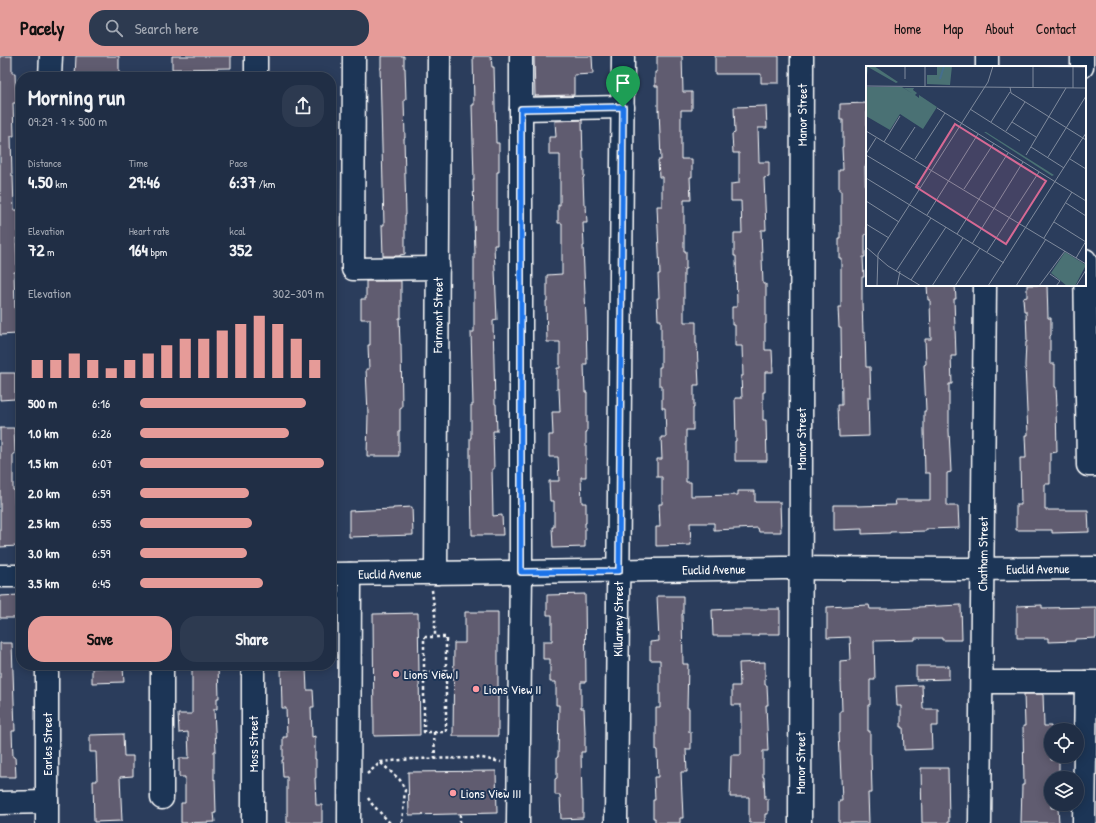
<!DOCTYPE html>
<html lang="en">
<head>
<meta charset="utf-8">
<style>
  body { margin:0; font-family:"Patrick Hand",sans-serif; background:#2d3a50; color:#f1f3f6; height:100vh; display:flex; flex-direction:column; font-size:15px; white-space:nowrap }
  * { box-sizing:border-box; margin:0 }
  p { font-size:13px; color:#a2a8b3 }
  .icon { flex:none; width:22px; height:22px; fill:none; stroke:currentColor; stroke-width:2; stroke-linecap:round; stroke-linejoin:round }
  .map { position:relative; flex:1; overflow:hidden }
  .details { position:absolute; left:16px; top:16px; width:320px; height:598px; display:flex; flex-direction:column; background:#202e45; border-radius:16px; box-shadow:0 2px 10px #0003,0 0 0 1px #3d4a5e }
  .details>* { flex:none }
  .tools { position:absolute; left:1044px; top:667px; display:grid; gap:8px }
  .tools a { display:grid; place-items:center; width:40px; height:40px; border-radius:50%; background:#202e45; box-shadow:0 2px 10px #0003,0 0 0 1px #3d4a5e; font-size:20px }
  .pin { position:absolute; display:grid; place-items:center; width:34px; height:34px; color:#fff; margin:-41px -17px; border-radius:50% 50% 50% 0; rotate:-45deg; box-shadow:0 0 4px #0007 }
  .pin .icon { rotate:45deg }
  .round { display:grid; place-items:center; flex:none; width:42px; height:42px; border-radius:16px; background:#2d3a50 }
  .summary { display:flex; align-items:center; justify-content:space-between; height:68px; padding:0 12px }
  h1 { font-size:22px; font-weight:700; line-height:30px }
  .metrics { display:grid; grid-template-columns:repeat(3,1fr); gap:6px; height:68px; padding:4px 12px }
  .metrics div { display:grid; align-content:center }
  .metrics b { font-size:17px; font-weight:700 }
  .metrics small { font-size:11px; font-weight:400 }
  .metrics p { font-size:11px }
  .chart { height:112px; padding:8px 12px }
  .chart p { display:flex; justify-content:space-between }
  .chart svg { width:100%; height:72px; margin-top:4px; stroke:#e69b98; stroke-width:6 }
  .cta { display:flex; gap:8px; margin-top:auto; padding:8px 12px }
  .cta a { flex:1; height:46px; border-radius:16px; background:#e69b98; color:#111; font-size:16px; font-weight:700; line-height:46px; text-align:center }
  .cta a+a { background:#2d3a50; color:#f1f3f6 }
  ul { padding:0 12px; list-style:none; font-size:13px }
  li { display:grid; grid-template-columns:64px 48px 1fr; align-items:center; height:30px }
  li i { height:10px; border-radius:5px; background:#e69b98 }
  header { display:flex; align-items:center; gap:24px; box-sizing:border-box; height:56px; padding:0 20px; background:#e69b98; color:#111 }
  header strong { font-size:19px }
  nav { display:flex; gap:22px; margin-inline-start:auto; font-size:14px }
  .search { width:280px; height:36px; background:#2d3a50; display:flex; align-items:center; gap:10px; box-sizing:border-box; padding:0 14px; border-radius:16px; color:#a2a8b3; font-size:15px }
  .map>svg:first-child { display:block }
  .building { fill:#615c70; stroke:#fff }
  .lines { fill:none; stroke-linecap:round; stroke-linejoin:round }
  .minor-casing { stroke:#fff; stroke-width:25 }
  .path { stroke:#fff; stroke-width:2.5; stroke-dasharray:3 3; stroke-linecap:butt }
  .minor { stroke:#1d3557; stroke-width:22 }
  .route-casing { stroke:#fff; stroke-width:8 }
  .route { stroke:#1a73e8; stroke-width:5 }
  .poi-dot { fill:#ff9aa2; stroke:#1d3557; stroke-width:1.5 }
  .labels { text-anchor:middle; stroke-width:4; stroke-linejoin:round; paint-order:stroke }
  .street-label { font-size:13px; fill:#fff; stroke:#1d3557 }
  .poi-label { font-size:13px; fill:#fff; stroke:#1d3557; text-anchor:start }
  .inset-river { fill:none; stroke:#456e8d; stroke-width:2 }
  .inset-road { fill:none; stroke:#808b9d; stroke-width:1 }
  .view { fill:#d76994; fill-opacity:0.15; stroke:#d76994; stroke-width:2 }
  .inset-edge { fill:none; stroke:#fff; stroke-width:2 }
</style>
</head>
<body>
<header>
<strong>Pacely</strong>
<div class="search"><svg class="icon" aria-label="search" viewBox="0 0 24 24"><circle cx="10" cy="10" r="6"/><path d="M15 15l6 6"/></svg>Search here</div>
<nav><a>Home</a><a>Map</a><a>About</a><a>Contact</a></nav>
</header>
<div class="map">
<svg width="1096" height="767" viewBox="0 0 1096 767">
  <rect width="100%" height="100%" fill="#2b3d5c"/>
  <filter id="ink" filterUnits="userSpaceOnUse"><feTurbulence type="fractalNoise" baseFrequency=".025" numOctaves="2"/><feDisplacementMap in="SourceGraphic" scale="8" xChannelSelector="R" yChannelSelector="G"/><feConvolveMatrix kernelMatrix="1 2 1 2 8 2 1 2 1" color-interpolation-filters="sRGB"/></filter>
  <g filter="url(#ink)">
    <g class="building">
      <polygon points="0,0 12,0 12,17 15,17 16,47 13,47 14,80 11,80 12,120 13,120 14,154 18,154 18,182 16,182 17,216 14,216 15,253 16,253 17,278 0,279"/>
      <polygon points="76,0 119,0 119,21 75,21"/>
      <polygon points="172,0 231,0 231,12 172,13"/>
      <polygon points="381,0 404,0 404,12 405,12 406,44 404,44 405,82 404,82 406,159 405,159 405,198 400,199 400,200 383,200 382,169 384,169 382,91 380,12 381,12"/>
      <polygon points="473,0 491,0 492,11 494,11 496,87 499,87 499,116 497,116 497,189 494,189 497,264 493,265 495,348 496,348 497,375 493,375 494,413 492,413 493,460 502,459 503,479 472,479 471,414 470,414 470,382 471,382 471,349 473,349 471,276 474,276 474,198 475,198 473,124 474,124 472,49 474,49"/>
      <polygon points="534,0 592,0 593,18 574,19 574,39 535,40"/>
      <polygon points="657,0 682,0 683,36 692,36 692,54 681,54 681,103 692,103 692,121 690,121 691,144 684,144 684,195 686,195 686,213 684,213 684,266 696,266 696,288 697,288 699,329 694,329 694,352 693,352 693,374 686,374 686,426 691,426 691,440 738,439 738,435 755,435 755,446 780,446 781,476 759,476 758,472 714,474 714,467 690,467 691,489 656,490 656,471 660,471 659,448 662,448 662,421 657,421 657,403 662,403 661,381 666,381 665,352 662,352 662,329 659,329 659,311 661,311 661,264 658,264 657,242 659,242 658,218 660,218 657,150 662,150 662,121 659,121 658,104 661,104 659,54 658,55 658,30 655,30 655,16 657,16"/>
      <polygon points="715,0 779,0 779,27 761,27 761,18 715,18"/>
      <polygon points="867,47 867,110 865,110 866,161 867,161 867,178 865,179 865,201 863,201 864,221 862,221 862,246 863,277 865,277 866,311 870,311 871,341 868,341 869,380 839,381 838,349 842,349 841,271 839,271 838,251 841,251 841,202 839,202 839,183 841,183 841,135 839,135 839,114 843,114 842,91 843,91 843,64 840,64 840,48"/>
      <polygon points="766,50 767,72 758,72 759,106 769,106 769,121 764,122 766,174 761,174 763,228 766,228 766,268 765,268 765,294 772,294 773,316 765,316 765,336 763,336 763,364 766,364 767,405 735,405 735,385 736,385 735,342 742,342 741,320 743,320 742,290 735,290 735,269 732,269 732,251 737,251 736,200 734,200 734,177 742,177 741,145 731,145 731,128 739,127 739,97 733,97 732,78 735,77 734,51"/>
      <polygon points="582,64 583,103 584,103 584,121 583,122 584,149 586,149 587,167 583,167 584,190 583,190 586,262 587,308 584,308 585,336 587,336 587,376 586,376 586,421 581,421 582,447 586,447 586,467 585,467 585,491 553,492 552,471 554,471 554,445 550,445 549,425 559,425 558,401 549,401 549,379 553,379 552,356 560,356 559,333 557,333 557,312 560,312 560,286 547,286 546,245 547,245 547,219 562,218 562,167 558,167 558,149 560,149 560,99 549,99 549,81 556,81 555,65"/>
      <polygon points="366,225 401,225 401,262 399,262 400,288 401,288 402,352 400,353 400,375 399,375 399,400 367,400 368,358 366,313 369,313 368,289 370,289 370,263 361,263 361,243 366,243"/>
      <polygon points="927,229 955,229 956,243 954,243 956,300 951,300 952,328 949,328 949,375 951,416 947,417 947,450 958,450 959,472 926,473 926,475 890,476 890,477 862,478 862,473 834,474 834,449 857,449 857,450 896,449 895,444 930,444 930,417 925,417 924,375 924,355 926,355 924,309 926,308 925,283 931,283 930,244 928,244"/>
      <polygon points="1027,229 1047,229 1048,262 1051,262 1051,279 1050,280 1050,308 1055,308 1055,331 1056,331 1057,350 1056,350 1057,396 1050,397 1050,428 1045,428 1045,454 1088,454 1089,476 1052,477 1052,474 1016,474 1016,449 1021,449 1020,402 1026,402 1025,379 1028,379 1025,309 1026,286 1027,286 1026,255 1024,255 1023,242 1027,241"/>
      <polygon points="0,317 15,317 15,343 0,344"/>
      <polygon points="0,372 14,372 15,398 13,398 13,434 14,434 15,464 17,464 18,490 0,491"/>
      <polygon points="412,451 413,479 349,481 349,455 370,454 393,453 393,452"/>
      <polygon points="585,538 586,626 581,626 581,652 584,652 585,676 585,696 581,696 582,744 583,744 583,762 561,763 560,739 555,739 555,723 557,722 557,701 558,701 559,649 556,649 556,626 550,626 550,603 543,603 543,585 552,585 552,559 547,559 547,539"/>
      <polygon points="19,539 19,562 0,562 0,540"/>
      <polygon points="657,540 683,540 683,558 682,558 683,608 688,608 687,652 689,652 689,676 691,676 691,693 686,693 687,716 681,716 683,762 680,762 680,767 655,767 655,762 653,762 653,744 655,744 654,721 658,721 657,694 656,694 656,652 660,652 660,604 650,604 650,586 659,585"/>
      <polygon points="869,549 870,553 893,553 918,552 918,551 961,549 962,584 942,584 942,582 915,582 915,584 874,585 875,624 870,624 870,649 868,649 868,675 870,675 870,698 871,698 872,737 868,737 869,767 839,767 839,745 842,745 839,676 840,676 840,655 842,655 841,625 840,625 840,605 851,604 850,581 827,582 827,551"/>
      <polygon points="1042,549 1042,552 1096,551 1096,582 1075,583 1075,585 1048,586 1048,582 1017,582 1017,550"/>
      <polygon points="734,553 780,553 780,578 758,578 758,580 713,580 712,554"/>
      <polygon points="465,556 498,556 498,680 453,680 454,587 465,587"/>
      <polygon points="418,557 420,679 374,680 373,558"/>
      <polygon points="0,587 12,587 15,675 12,675 13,701 15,701 16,721 0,721"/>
      <polygon points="765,606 765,629 767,629 768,649 766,649 768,695 763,695 763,721 764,721 765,743 768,743 768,758 765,758 765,767 749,767 749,741 730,741 731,699 741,699 741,649 732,649 732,630 740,630 739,607"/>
      <polygon points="218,610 219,642 217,642 217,653 214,653 216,695 214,695 214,724 215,723 216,757 214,757 215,766 181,767 181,747 185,747 185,721 179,721 179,702 189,702 188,676 179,677 178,658 192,658 192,611"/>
      <polygon points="916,610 949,610 949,623 916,624"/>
      <polygon points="123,611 124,626 92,627 92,612"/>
      <polygon points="306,612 307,634 313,634 314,651 311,651 312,681 315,680 315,703 316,703 316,722 315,722 316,749 322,749 322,767 287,767 287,721 283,721 282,704 283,704 283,681 287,681 286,652 282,652 281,613"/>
      <polygon points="922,629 923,653 938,653 938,670 931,670 932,693 904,694 903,671 901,671 901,650 897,650 896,630"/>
      <polygon points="1024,638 1043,638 1044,670 1051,670 1051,704 1059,704 1059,722 1051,722 1051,752 1058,752 1059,767 1021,767 1022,729 1024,729 1023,670 1025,670"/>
      <polygon points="123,678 124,700 133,700 133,720 120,721 122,765 94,766 93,725 97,725 96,696 90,696 90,679"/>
      <polygon points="921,712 948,712 949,767 922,767"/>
      <polygon points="496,715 497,757 409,759 408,716"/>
    </g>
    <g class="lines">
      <g class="minor-casing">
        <g id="minor">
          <polyline points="354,0 353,213 438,212"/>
          <polyline points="1082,0 1082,11"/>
          <polyline points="987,11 987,0"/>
          <polyline points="50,21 51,0"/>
          <polyline points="256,21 256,0"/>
          <polyline points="521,53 623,51"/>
          <polyline points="1085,204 1088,409 1096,409"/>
          <path id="s1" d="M 436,517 L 439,0"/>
          <path id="s2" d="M 331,518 L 521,516 L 782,512 L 964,513 L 1096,512"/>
          <polyline points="0,520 21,520"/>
          <polyline points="162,609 162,742"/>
          <polyline points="982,626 1096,626"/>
          <polyline points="0,747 47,746"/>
          <polyline points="47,767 47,609"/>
          <polyline points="253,767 253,609"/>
          <polyline points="349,767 350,518"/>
          <polyline points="518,767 521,516 521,0"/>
          <path id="s3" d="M 616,767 L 623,0"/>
          <path id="s4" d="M 800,767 L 802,0"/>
          <path id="s5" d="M 980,767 L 985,229"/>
          <polyline points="1084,767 1086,626"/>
        </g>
      </g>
      <g class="path">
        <polyline points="432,534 435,559 435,581"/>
        <rect x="424" y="581" width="22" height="95"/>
        <polyline points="424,616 446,616"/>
        <polyline points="434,676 435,703"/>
        <polyline points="381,707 400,724 405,734 402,767"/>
        <polyline points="367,718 381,706 412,703 482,702 501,706"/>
        <polyline points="368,742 372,748 390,767"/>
        <polyline points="460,758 460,767"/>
      </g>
      <use href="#minor" class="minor"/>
    </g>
  </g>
  <g class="lines" filter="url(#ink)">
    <g class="route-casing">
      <polygon id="route" points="623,51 619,515 521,516 521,53"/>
    </g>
    <use href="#route" class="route"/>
  </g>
  <g class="poi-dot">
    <circle cx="396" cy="618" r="4"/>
    <circle cx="476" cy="633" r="4"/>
    <circle cx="453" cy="737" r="4"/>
  </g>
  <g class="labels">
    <g class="street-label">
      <text dy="5" stroke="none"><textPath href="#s4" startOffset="708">Manor Street</textPath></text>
      <text dy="5" stroke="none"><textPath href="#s1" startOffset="258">Fairmont Street</textPath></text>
      <text dy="5" stroke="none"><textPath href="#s4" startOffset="384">Manor Street</textPath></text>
      <text dy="5" stroke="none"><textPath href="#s5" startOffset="269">Chatham Street</textPath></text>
      <text dy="5" stroke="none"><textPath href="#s2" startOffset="707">Euclid Avenue</textPath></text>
      <text dy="5" stroke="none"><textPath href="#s2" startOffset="383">Euclid Avenue</textPath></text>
      <text dy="5" stroke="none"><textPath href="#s2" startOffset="59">Euclid Avenue</textPath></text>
      <text dy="5" stroke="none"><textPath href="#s3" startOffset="204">Killarney Street</textPath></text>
      <text transform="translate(47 688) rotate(-90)" y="5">Earles Street</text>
      <text transform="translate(253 688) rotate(-90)" y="5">Moss Street</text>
      <text dy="5" stroke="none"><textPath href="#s4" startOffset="60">Manor Street</textPath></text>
    </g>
    <g class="poi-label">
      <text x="404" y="623">Lions View I</text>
      <text x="484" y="638">Lions View II</text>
      <text x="461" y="742">Lions View III</text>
    </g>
  </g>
  <g transform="translate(866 10)">
    <rect width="220" height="220" fill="#2b3d5c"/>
    <path d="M 0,0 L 8,0 L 32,16 L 30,17 L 2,1 L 0,17 ZM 71,0 L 86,0 L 84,19 L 61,18 L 61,9 L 71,9 ZM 0,21 L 36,21 L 47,28 L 38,22 L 48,22 L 47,24 L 51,27 L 49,29 L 53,32 L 53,29 L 71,41 L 57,63 L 34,48 L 24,64 L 0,50 ZM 118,66 L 120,66 L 188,109 L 186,110 ZM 199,186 L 220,199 L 209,220 L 201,220 L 185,207 Z" fill="#4a7174"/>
    <path class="inset-river" d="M 74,13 L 78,0"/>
    <path class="inset-road" d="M 119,0 L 220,1M 167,0 L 167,21M 39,13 L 39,0M 0,20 L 220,22M 59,20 L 59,0M 144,21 L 145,27 L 220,74M 207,22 L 207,0M 71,42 L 220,135M 104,43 L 154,75M 125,56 L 144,26M 146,56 L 170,71M 0,65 L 220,198M 140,65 L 159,36M 18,76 L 34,50M 165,81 L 198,102M 34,84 L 49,61M 0,88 L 10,72M 0,89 L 55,122M 160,89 L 200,22M 182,91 L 220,30M 49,93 L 79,47M 204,93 L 220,103M 0,112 L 138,197M 98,123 L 128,77M 0,135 L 33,156M 200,137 L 220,150M 61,149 L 112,68M 188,156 L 220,176M 0,158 L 23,172M 91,168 L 142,87M 178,172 L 206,126M 106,178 L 157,96M 0,181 L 22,200 L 55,220M 121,186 L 173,106M 210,192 L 220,175M 30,205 L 65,152M 184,208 L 194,215 L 190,220M 45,214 L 80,161M 11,220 L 12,188 L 122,16 L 127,0M 31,220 L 34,205M 66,220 L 97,172M 89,220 L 114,182M 122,220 L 220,67M 150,220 L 180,173M 173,220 L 199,185M 210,220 L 220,204"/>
    <path class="view" d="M 89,58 L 180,115 L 140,178 L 50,121 Z"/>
    <rect width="220" height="220" class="inset-edge"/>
  </g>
</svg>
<div class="tools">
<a><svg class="icon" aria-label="locate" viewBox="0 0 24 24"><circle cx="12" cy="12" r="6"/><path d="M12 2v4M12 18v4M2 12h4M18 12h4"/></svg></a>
<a><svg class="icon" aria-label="layers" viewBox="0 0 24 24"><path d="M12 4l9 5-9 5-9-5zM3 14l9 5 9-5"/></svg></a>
</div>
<div class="pin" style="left:623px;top:51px;background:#1e9e55"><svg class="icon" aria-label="arrive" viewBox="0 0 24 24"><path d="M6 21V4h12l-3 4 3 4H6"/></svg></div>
<section class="details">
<div class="summary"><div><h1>Morning run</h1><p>09:29 · 9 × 500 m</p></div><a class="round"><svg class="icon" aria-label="share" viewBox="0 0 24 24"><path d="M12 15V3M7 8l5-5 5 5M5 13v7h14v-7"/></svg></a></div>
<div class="metrics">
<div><p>Distance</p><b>4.50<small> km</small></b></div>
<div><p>Time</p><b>29:46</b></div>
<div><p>Pace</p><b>6:37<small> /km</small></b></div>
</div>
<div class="metrics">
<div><p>Elevation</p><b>72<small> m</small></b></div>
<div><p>Heart rate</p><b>164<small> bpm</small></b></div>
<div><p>kcal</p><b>352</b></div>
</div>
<div class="chart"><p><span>Elevation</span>302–309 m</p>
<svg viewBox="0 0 160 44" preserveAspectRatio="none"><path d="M5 44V33M15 44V33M25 44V29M35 44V33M45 44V38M55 44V33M65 44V29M75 44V24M85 44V20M95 44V20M105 44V15M115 44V11M125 44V6M135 44V11M145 44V20M155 44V33"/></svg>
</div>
<ul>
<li><b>500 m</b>6:16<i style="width:90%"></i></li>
<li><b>1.0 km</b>6:26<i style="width:81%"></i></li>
<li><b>1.5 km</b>6:07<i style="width:100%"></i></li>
<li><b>2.0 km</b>6:59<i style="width:59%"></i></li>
<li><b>2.5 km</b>6:55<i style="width:61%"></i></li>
<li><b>3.0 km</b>6:59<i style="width:58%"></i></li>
<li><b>3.5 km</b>6:45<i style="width:67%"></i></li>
</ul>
<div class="cta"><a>Save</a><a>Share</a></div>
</section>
</div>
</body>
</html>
